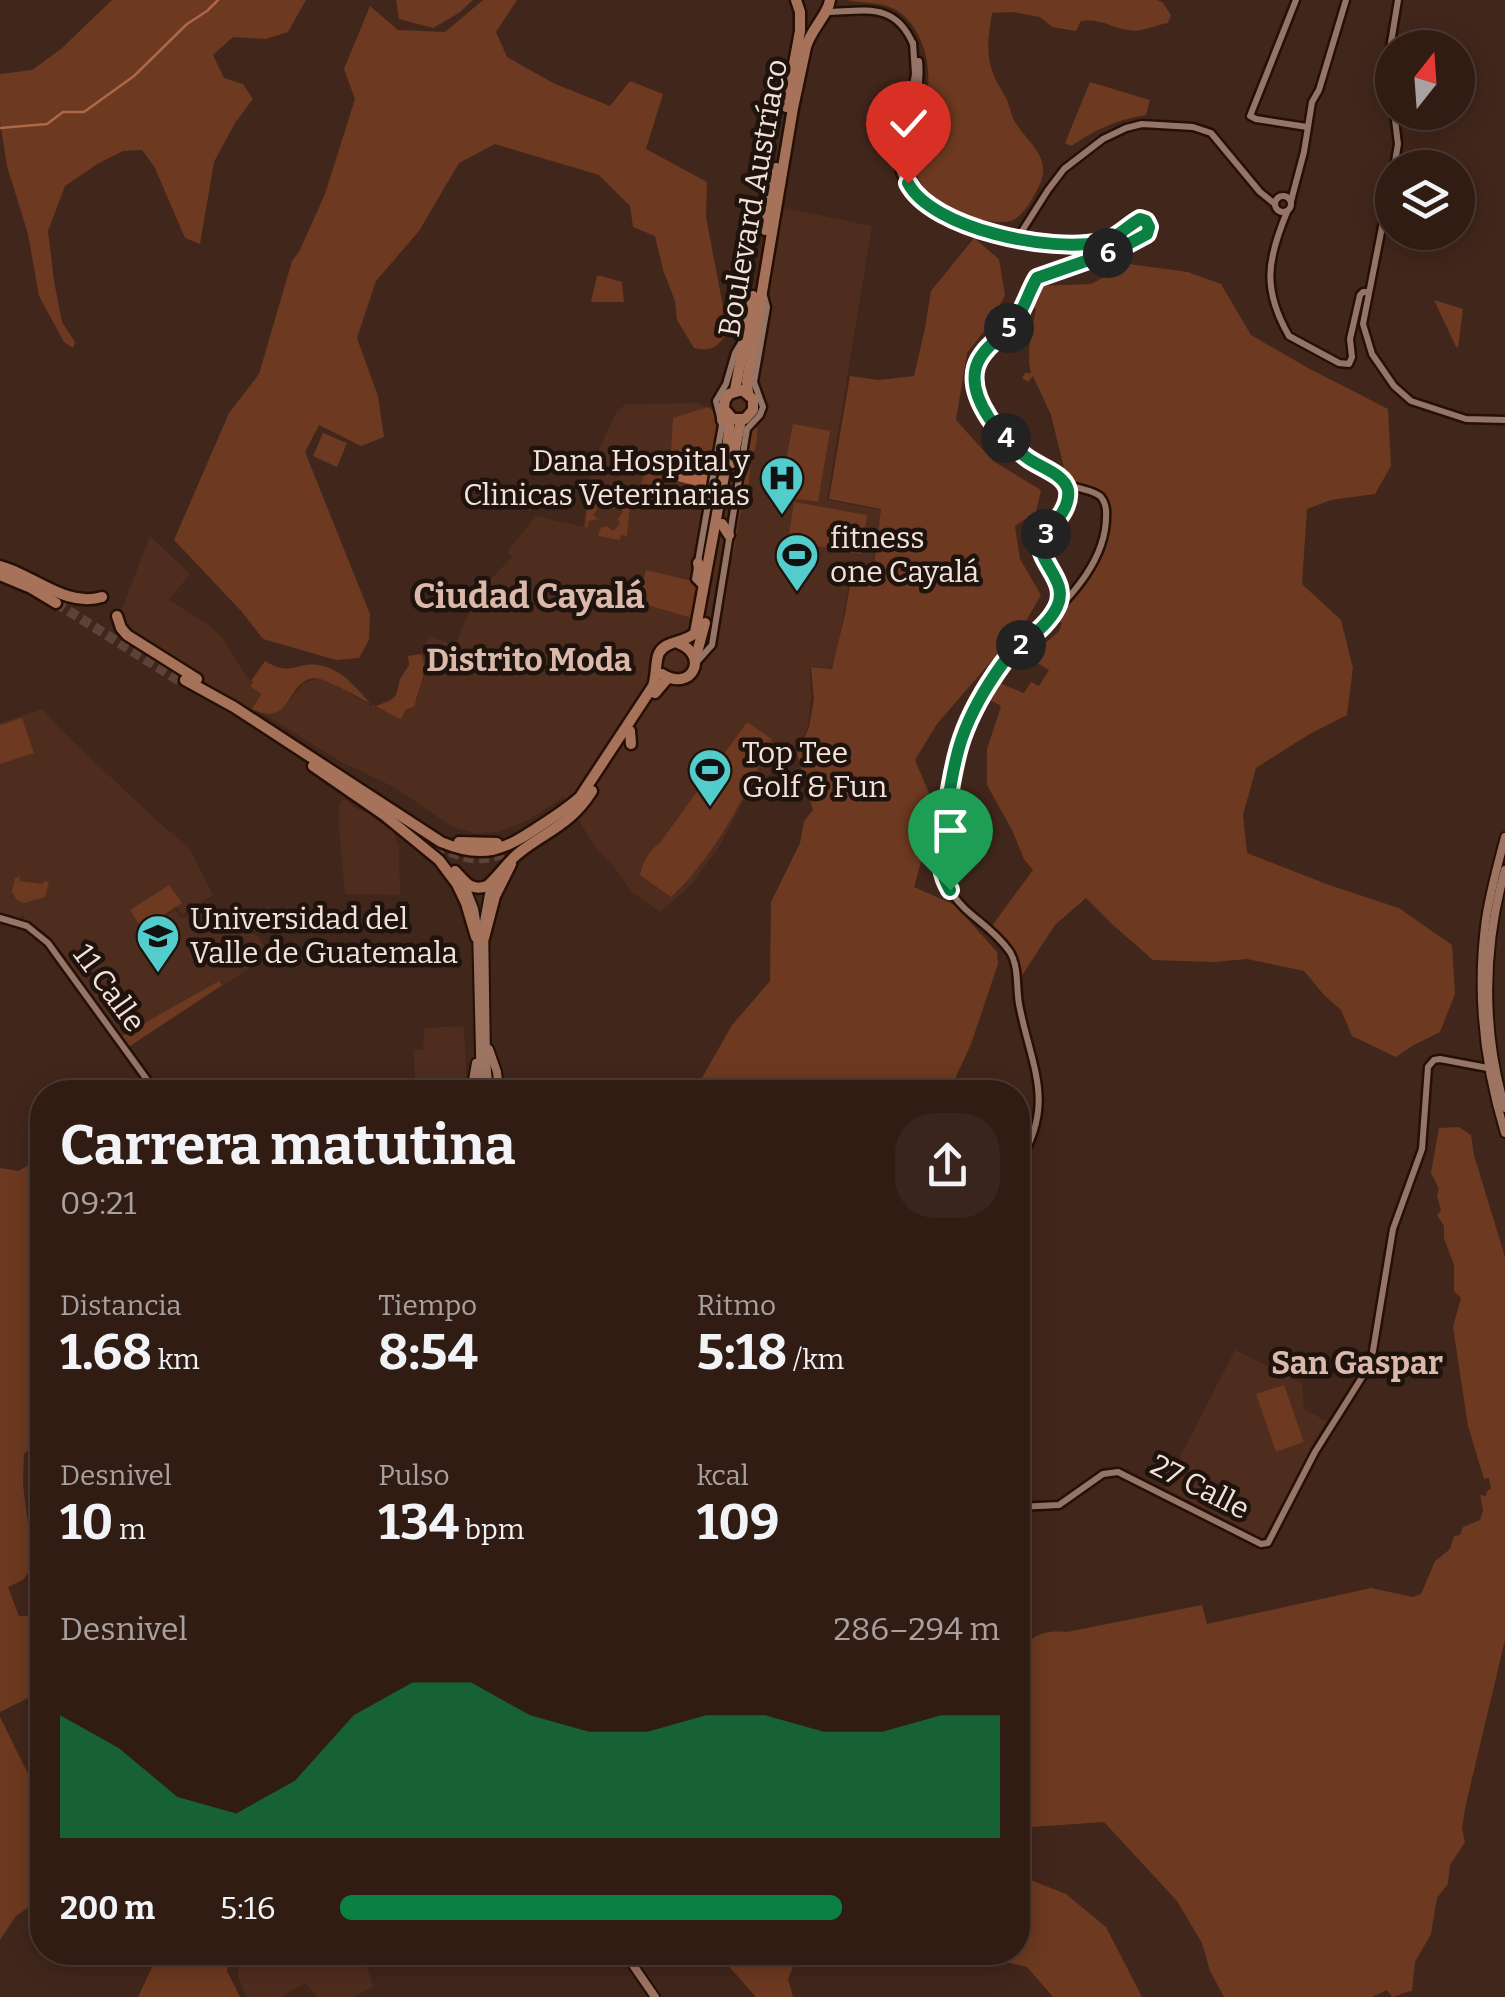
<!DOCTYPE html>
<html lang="es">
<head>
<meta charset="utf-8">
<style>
  body { margin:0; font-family:Bitter,serif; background:#39251d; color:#f1f3f6; height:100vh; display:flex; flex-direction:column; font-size:38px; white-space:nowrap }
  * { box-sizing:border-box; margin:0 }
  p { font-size:32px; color:#a8a1a0 }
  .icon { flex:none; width:55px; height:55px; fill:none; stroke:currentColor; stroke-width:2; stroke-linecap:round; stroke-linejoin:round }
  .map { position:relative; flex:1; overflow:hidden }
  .details { position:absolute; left:30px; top:1080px; width:1000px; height:885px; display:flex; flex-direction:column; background:#311c14; border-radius:40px; box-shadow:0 5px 25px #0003,0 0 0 2px #4c3a34 }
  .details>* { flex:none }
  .needle { width:65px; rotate:17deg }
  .tools { position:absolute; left:1375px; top:30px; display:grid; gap:20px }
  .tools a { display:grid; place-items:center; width:100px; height:100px; border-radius:50%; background:#311c14; box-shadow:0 5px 25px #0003,0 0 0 2px #4c3a34; font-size:50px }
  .pin { position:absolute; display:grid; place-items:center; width:85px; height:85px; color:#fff; margin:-102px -42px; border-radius:50% 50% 50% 0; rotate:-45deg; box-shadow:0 0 10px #0007 }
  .pin .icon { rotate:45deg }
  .km { position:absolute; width:50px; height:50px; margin:-25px; border-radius:50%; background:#222; color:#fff; font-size:28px; line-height:50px; text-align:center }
  .round { display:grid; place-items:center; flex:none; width:105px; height:105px; border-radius:40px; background:#39251d }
  .overview { display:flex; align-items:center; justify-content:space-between; height:170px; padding:0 30px }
  h1 { font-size:55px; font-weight:700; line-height:75px }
  .stats { display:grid; grid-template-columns:repeat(3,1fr); gap:15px; height:170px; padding:10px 30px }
  .stats div { display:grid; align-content:center }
  .stats b { font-size:50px; font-weight:700 }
  .stats small { font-size:28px; font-weight:400 }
  .stats p { font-size:28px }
  .chart { height:280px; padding:20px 30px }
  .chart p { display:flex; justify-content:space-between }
  .chart svg { width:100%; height:180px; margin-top:10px; fill:#0b8043; opacity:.7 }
  ul { padding:0 30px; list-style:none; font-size:32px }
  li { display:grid; grid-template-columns:160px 120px 1fr; align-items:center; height:75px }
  li i { height:25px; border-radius:12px; background:#0b8043 }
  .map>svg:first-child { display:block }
  .built { fill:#4e2d1e }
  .green { fill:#6d3920 }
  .water { fill:#ae6747 }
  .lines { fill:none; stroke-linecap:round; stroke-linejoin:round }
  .stream { stroke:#ae6747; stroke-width:2.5 }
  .primary-tunnel { stroke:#5c4238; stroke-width:10; stroke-dasharray:10 5; stroke-linecap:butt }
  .tertiary-casing { stroke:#260f04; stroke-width:11 }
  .secondary-casing { stroke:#260f04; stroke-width:12 }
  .primary-casing { stroke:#260f04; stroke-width:15 }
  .tertiary { stroke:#947567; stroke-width:6 }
  .secondary { stroke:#9d7461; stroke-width:8 }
  .primary { stroke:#a7725a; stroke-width:10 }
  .route-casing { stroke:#fff; stroke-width:20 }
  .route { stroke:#0b8043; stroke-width:12 }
  .labels { text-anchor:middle; stroke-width:9; stroke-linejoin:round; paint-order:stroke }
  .street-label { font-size:30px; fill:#f4e2da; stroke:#1f130e }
  .poi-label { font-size:30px; fill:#f4e2da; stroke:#1f130e; text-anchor:start }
  .neighbourhood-label { font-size:32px; font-weight:bold; fill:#dbb9aa; stroke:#1f130e }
  .quarter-label { font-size:35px; font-weight:bold; fill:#dbb9aa; stroke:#1f130e }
</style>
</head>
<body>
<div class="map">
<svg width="1505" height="1997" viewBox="0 0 1505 1997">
  <rect width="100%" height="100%" fill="#41261b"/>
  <g class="built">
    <polygon points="781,207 872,226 827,500 881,510 873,564 853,561 837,651 831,668 810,666 811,698 808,726 797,749 756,787 743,801 719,847 691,885 660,912 632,892 615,868 598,851 564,797 528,820 499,832 474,833 452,827 394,787 341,762 264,714 272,714 278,711 286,705 302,684 318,678 328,681 374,707 401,716 415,705 418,689 426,668 421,654 429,636 455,645 468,615 469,602 512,557 507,552 536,516 583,527 593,463 617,410 627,404 696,403 716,410 716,399 731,373 754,379"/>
    <polygon points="150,536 190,574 169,600 210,626 223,638 242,670 261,694 252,709 245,706 128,635 122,624 122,609"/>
    <polygon points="43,709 59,728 154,818 189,848 213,895 182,915 176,907 164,916 175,910 181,917 187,917 208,901 228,926 258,936 270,955 127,1048 48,935 35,925 24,921 23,910 21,921 0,915 0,723"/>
    <polygon points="341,800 346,800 352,806 369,814 394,833 399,847 400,895 345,894 339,829 339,806"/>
    <polygon points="464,1026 467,1092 415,1092 414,1050 423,1050 424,1028"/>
    <polygon points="1235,1350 1302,1383 1304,1409 1326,1421 1263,1539 1164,1488"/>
    <polygon points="240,1953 363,1953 373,1987 353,1997 317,1997 305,1983 281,1997 246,1997 238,1976"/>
  </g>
  <g class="green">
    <polygon points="112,0 306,0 288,32 266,39 233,37 213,55 224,78 243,84 253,99 235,123 214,162 200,244 185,238 154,166 142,150 123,151 99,163 65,186 48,231 54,281 62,322 75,342 73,348 64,342 39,296 28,234 7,166 0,121 0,74 32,70 61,49"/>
    <polygon points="396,0 473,0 459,13 433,28 399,19"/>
    <path d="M 483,0 L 517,0 L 496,32 L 507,57 L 553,83 L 610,106 L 630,81 L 663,94 L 646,149 L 707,182 L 706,217 L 728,333 C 716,347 713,352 694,348 L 677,320 L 675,301 L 663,270 L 655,236 L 633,227 L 630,206 L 599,175 L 495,144 L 459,163 L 419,231 L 376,281 L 357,338 L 378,396 L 384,437 L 361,446 L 319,425 L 305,452 L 370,614 L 369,640 L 359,658 L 336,660 L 263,639 L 242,612 L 174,540 L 229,413 L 259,374 L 292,261 L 299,252 L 325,194 L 355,99 L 344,69 L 370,6 L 398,30 L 445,32 Z"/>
    <path d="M 847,0 L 1157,0 L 1162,2 L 1171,15 L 1168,23 C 1154,25 1141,33 1128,30 C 1110,27 1100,18 1081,21 L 1076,31 L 1052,27 L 1040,17 L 1012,12 L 992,13 C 989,33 985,53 993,73 C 996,83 1003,91 1007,100 C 1010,107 1011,115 1015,122 C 1029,145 1054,158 1038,188 C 1033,198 1025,213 1015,219 C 998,230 945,209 930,196 C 924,190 917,177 915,169 C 909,148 920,123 925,102 C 934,73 925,30 899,12 C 884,1 864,4 847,0 Z"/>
    <path d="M 1090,82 L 1150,100 L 1146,115 C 1116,120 1097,129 1071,146 L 1065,143 Z"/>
    <polygon points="974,238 999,259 1005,295 992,321 967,353 956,420 993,461 1041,490 1036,512 1015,526 1020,559 1041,595 1026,621 937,724 915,760 929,793 928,837 914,887 955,905 997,952 998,964 971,1044 949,1092 694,1092 732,1025 770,981 771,902 800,843 804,821 813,810 797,754 809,727 814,699 811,667 832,669 845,614 854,562 874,565 881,509 829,499 850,376 879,380 914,376 925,328 931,291"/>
    <path d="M 1129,264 L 1188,272 L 1221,284 L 1251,335 L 1308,368 L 1388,409 L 1391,466 L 1375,494 L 1331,500 L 1307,509 L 1302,584 L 1341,620 L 1353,668 L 1347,715 L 1308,735 L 1256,768 L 1243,815 L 1247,853 L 1329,885 L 1399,908 L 1452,945 L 1455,994 L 1440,1032 L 1412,1046 L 1396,1057 L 1352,1036 L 1341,1010 L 1324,995 L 1304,971 L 1247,959 L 1214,962 L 1153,960 L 1113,925 L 1086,898 L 1055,925 L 1019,980 L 1016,952 L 991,927 L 1033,870 L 1024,859 L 1012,830 L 987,785 L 987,749 L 1001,706 L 988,699 L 997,682 L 1024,693 L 1031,682 L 1039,686 L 1049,670 L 1029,658 L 1059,631 L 1062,623 L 1053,617 C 1085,582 1119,547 1104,496 L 1096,490 L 1073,484 L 1066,476 L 1051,415 L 1033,376 L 1028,382 L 1022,378 L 1025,373 L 1031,373 C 1026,354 1032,329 1036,309 L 1028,305 L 1035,286 L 1091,284 Z"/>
    <polygon points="597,276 602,276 622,282 624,302 591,302"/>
    <polygon points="1434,300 1463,309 1458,348 1456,347"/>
    <polygon points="708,407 718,416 719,426 713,460 671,451 673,418"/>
    <polygon points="793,424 830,431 818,502 779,496"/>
    <path d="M 754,425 L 757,427 C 758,437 756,450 751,458 L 748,493 L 750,494 L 741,510 L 733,554 L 729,554 L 750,430 Z"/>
    <polygon points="323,433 347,443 337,467 313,456"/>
    <polygon points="668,453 670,469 662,474 658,500 636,497 646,470 662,465"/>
    <polygon points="590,484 631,496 627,536 621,535 620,540 598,536 601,528 607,526 613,531 620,524 618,518 623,512 619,506 609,509 603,502 596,507 597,510 593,515 598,519 589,521 587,528 585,527"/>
    <polygon points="794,502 867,515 861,554 788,541"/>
    <polygon points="646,570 692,581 699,590 692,618 637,602"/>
    <path d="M 421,654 C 430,672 417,687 415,706 L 406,710 L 401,719 C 386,713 325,677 315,678 C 285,680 293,729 252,709 L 261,694 L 251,687 L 253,682 L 251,681 L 265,661 C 291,677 296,662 318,665 C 344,669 357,690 374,707 L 391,700 L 396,695 L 400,679 L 409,665 L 408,656 Z"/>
    <polygon points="22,718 34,753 0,764 0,725"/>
    <path d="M 747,722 L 772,739 L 768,749 C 741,802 715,856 671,897 L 640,875 C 643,862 648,851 660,843 Z"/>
    <polygon points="20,876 19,881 43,884 44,881 49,882 45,897 24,903 17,900 12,892 15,878"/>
    <polygon points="169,885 182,903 142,929 130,910"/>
    <polygon points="219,981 222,985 127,1048 120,1037"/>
    <path d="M 1459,1127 L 1471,1135 L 1474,1155 L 1505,1257 L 1505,1640 L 1466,1804 L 1462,1828 L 1465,1842 L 1450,1865 L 1448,1884 L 1437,1898 L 1431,1934 L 1415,1962 L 1412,1991 C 1404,1992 1399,1996 1392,1997 L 1387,1990 L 1372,1997 L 1224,1997 L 1210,1971 L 1202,1943 L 1177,1901 L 1104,1822 L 1018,1828 L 1018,1664 L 1023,1663 C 1023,1635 1044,1630 1067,1632 L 1202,1605 L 1207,1624 L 1371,1588 L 1413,1597 L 1421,1594 L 1435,1561 L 1450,1549 L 1454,1536 L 1460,1535 L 1463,1527 L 1480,1520 L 1483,1510 L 1480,1495 L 1486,1496 L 1487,1491 L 1491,1489 L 1489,1478 L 1484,1479 L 1468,1426 L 1453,1327 L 1461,1298 L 1454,1291 L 1454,1265 L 1444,1238 L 1444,1226 L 1437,1215 L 1441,1211 L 1437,1195 L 1439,1189 L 1431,1173 L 1439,1128 Z"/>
    <polygon points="42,1158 42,1439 24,1454 23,1484 33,1565 23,1580 8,1587 19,1616 42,1616 42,1691 0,1712 0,1168 18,1171"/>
    <polygon points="1284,1385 1304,1442 1276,1452 1256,1394"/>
    <polygon points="0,1717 42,1802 42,1898 16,1916 0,1940"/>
    <polygon points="1018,1875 1066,1894 1106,1927 1142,1997 1053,1997 1027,1967 971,1954 900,1956 860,1953 1018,1952"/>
    <polygon points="152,1953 230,1953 227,1971 240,1997 138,1997 155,1961"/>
    <polygon points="717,1953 799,1953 788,1979 793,1997 756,1997"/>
  </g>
  <polygon class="water" points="671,454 714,463 708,489 670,479"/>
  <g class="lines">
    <polyline class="stream" points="0,128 47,124 63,112 84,112 134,76 187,24 207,11 218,0"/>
    <g class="primary-tunnel">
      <polyline points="56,603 183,683"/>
      <path d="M 411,829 C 457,859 478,871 529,841"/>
    </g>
    <g class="tertiary-casing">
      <g id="tertiary">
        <polyline points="1296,0 1250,116 1256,119 1307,127"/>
        <path d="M 827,12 C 866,11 895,2 913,44"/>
        <path d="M 913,43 L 915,74 L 898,166 L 905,186 L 921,203 L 948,216 L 1004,236 L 1063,246 L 1079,246 L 1112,239 L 1139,219 L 1146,222 L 1149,228 C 1135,254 1065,266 1037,278 C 1029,291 1025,306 1017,319 C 1005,335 984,345 977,364 C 960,411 1036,470 1073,486 C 1082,490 1094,490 1101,497 C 1104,501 1106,506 1106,511 C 1110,585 1020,632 986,689 C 957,739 948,793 944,849 C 939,910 982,912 1010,952 C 1019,967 1016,987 1019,1004 C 1031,1067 1057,1103 1018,1164"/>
        <polyline points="1392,98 1388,61 1398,0"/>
        <polyline points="1394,112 1398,144 1394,168"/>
        <polyline points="1392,176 1363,324 1372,354 1394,386 1411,401 1466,419 1505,420"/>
        <path d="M 909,186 C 894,145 924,103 919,61"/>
        <circle cx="1283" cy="204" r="8"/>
        <polyline points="1291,201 1304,152 1312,102 1319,90 1346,0"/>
        <path d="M 1287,212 C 1267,260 1262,289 1289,336 L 1339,363 L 1349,364 L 1352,357 L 1350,339 L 1360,295 L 1363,292 L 1368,292"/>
        <polyline points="1019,240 1022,231 1048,190 1064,169 1103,139 1126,128 1142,124 1193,127 1211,133 1260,192 1275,204"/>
        <polyline points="700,584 695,579 722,425 716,401 726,384 735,353 741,343"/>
        <path d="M 1057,607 C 1065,573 1041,571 1040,543 C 1052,524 1073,509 1065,484"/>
        <polyline points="695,664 712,645 747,429 760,415 763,407 754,382 767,307 764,296"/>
        <polyline points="0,918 27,926 48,943 156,1092"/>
        <polyline points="1018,1507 1059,1505 1103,1474 1118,1472 1261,1544 1268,1543 1315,1452 1371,1363 1393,1229 1422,1149 1428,1067 1434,1060 1440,1059 1493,1069"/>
      </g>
    </g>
    <g class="secondary-casing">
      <g id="secondary">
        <path d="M 1505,837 C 1498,864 1490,892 1486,919 C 1476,991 1484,1064 1505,1133"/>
        <path d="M 1505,870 C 1483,948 1482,1031 1505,1108"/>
        <polyline points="463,881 474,909 477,927 481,1092"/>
        <polyline points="489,1049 497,1072 499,1092"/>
        <polyline points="471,1092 476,1063"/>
        <polyline points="489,1092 486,1061 484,922 491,883"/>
        <polyline points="624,1952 655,1997"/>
      </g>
    </g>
    <g class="primary-casing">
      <g id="primary">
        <polyline points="786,107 800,31 800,12 796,0"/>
        <polyline points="765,230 776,168"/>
        <polyline points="735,390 753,296"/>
        <path d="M 748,393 L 747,381 L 793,108 L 806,47 C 811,29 828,15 830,0"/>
        <polyline points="722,420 725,400 729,394 742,390 753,399 753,410 745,419 733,419 725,410"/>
        <polyline points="732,463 741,420"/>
        <polyline points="722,524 729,535"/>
        <polyline points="698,563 702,583"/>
        <path d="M 0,566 C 34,575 66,608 102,597"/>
        <polyline points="0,575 31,588 56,603"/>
        <polyline points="117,616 121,628 127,635 197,679"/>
        <polyline points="695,660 705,623"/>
        <path d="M 662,674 C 692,693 710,655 678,643"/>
        <path d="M 185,680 L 234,707 L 441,842 C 484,860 504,850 540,826 C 554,817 568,808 580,797 L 653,686 C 657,675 655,661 659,653 C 666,640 685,643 695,633 L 726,465 L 730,417"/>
        <polyline points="655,693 667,679"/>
        <polyline points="630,731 631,744"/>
        <polyline points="313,766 384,815 439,860 457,884 466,903 476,937"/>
        <polyline points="459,842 497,843"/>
        <path d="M 455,871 C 465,881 470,892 487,886 C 499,876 507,862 520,852 C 549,830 571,824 592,791"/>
        <polyline points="484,938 495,896 511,864"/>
      </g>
    </g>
    <use href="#tertiary" class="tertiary"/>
    <use href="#secondary" class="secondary"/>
    <use href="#primary" class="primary"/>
  </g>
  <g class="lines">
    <g class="route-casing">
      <path id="route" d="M 908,183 C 932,229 1052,253 1100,242 C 1117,239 1126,227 1140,219 L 1146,221 L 1149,227 L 1147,234 L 1117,250 L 1037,278 C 1029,291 1025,307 1016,320 C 1004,336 982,347 976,367 C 967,399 1002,439 1026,457 C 1038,467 1064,473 1068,490 C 1071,511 1049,527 1040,543 C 1041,566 1069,582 1057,607 C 1045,631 1019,643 1003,663 C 987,685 971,712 962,738 C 952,767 941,837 942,868 C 943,876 946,883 950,890"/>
    </g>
    <use href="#route" class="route"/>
  </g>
  <defs>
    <g id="hospital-pin" transform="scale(2.25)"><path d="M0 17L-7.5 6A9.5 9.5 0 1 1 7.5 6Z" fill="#52cdcc" stroke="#1f130e"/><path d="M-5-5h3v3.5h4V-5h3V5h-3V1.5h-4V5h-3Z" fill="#111"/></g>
    <g id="stadium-pin" transform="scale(2.25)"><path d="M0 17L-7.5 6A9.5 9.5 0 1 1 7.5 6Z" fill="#52cdcc" stroke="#1f130e"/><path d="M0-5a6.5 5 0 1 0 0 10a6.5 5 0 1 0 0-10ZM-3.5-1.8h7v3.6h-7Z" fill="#111"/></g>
    <g id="university-pin" transform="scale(2.25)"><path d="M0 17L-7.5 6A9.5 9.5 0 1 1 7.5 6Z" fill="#52cdcc" stroke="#1f130e"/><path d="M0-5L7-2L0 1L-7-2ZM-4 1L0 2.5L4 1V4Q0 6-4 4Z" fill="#111"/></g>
  </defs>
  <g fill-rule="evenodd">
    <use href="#hospital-pin" x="782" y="478"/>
    <use href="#stadium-pin" x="797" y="555"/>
    <use href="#stadium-pin" x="710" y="770"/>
    <use href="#university-pin" x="158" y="936"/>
  </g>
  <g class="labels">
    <g class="street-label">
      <text transform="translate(753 198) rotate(-80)" y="10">Boulevard Austríaco</text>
      <text transform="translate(109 988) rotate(54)" y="10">11 Calle</text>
      <text transform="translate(1200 1487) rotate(27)" y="10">27 Calle</text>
    </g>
    <g class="poi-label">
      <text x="750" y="471" text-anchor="end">Dana Hospital y<tspan x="750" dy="34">Clinicas Veterinarias</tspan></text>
      <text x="830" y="548">fitness<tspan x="830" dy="34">one Cayalá</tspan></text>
      <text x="742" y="763">Top Tee<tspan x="742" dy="34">Golf &amp; Fun</tspan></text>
      <text x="190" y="929">Universidad del<tspan x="190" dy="34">Valle de Guatemala</tspan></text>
    </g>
    <g class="neighbourhood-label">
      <text x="529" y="671">Distrito Moda</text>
      <text x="1357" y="1374">San Gaspar</text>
    </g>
    <g class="quarter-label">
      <text x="529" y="608">Ciudad Cayalá</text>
    </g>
  </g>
</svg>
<div class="tools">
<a><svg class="needle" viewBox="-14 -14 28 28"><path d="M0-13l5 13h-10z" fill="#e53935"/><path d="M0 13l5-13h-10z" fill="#a8a1a0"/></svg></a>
<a><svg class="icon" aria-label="layers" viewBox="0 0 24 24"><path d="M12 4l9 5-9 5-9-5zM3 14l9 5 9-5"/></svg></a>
</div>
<div class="pin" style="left:950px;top:890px;background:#1e9e55"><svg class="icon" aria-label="arrive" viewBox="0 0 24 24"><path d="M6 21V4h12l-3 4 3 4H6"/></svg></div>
<div class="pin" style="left:908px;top:183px;background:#d93025"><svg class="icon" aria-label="check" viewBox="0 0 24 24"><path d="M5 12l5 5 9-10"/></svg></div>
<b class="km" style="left:1021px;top:645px">2</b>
<b class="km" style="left:1046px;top:534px">3</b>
<b class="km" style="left:1006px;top:438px">4</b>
<b class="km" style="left:1009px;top:328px">5</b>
<b class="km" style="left:1108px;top:253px">6</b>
<section class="details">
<div class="overview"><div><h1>Carrera matutina</h1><p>09:21</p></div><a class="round"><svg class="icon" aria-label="share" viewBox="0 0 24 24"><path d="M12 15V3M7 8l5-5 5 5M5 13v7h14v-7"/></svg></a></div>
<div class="stats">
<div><p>Distancia</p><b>1.68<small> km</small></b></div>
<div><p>Tiempo</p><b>8:54</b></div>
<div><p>Ritmo</p><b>5:18<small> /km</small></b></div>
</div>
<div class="stats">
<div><p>Desnivel</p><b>10<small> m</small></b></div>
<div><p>Pulso</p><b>134<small> bpm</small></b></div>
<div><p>kcal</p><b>109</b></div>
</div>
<div class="chart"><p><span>Desnivel</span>286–294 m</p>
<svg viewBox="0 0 160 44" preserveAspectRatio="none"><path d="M0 44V14L10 22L20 34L30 38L40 30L50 14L60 6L70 6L80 14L90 18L100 18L110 14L120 14L130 18L140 18L150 14L160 14V44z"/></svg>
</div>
<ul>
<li><b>200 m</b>5:16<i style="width:76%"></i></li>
</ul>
</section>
</div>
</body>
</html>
